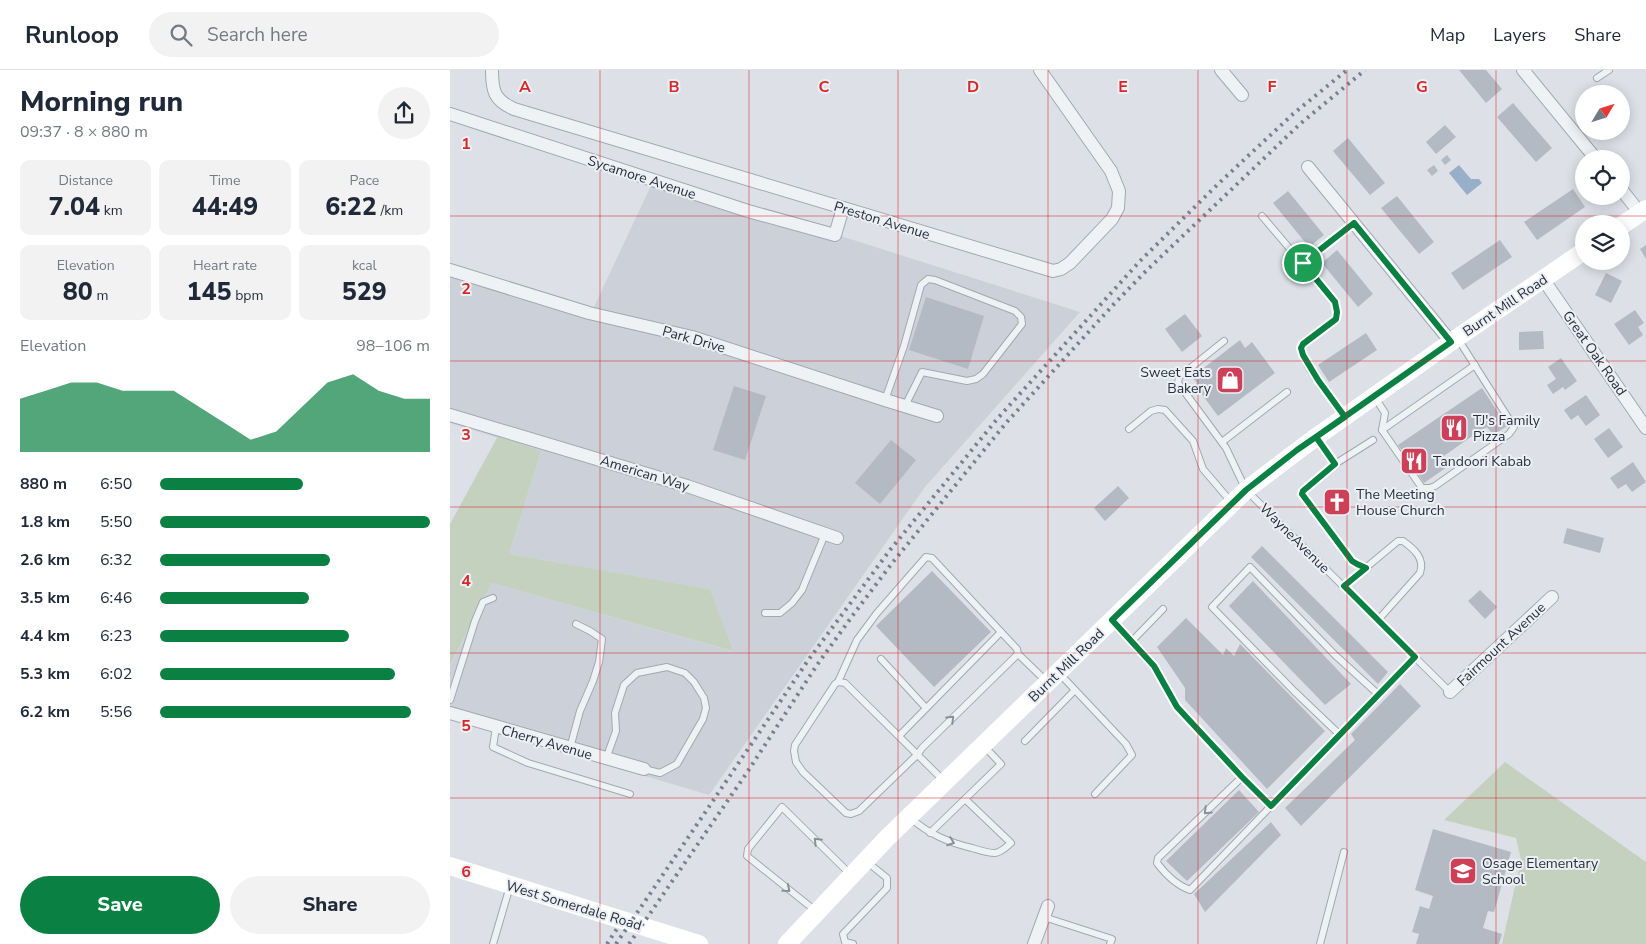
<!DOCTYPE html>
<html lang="en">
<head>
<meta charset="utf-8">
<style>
  body { margin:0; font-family:"Nunito Sans",sans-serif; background:#f2f2f3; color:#1f2937; height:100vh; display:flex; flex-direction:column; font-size:19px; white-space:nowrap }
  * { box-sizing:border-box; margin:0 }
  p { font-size:16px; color:#747a83 }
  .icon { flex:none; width:28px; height:28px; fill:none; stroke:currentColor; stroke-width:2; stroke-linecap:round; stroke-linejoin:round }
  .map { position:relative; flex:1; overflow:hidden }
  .drawer { display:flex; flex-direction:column; background:#fff; width:450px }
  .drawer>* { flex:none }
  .needle { width:32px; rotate:52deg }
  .fabs { position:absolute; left:1125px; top:15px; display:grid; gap:10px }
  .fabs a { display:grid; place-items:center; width:55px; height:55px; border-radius:50%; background:#fff; box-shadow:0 2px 12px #0003; font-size:25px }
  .pin { position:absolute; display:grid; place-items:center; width:42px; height:42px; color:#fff; margin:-21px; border:2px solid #fff; border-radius:50%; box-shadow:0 1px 5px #0007 }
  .round { display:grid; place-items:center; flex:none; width:52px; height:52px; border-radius:26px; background:#f2f2f3 }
  .overview { display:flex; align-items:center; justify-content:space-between; height:85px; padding:0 20px }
  h1 { font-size:28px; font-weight:800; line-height:38px }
  .stats { display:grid; grid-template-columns:repeat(3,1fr); gap:8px; height:85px; padding:5px 20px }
  .stats div { display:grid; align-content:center; border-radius:10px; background:#f2f2f3; text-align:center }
  .stats b { font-size:25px; font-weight:800 }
  .stats small { font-size:14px; font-weight:400 }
  .stats p { font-size:14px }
  .chart { height:140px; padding:10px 20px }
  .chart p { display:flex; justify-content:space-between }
  .chart svg { width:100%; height:90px; margin-top:5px; fill:#0b8043; opacity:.7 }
  .action { display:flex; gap:10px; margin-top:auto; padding:10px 20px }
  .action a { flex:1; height:58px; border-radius:30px; background:#0b8043; color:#fff; font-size:20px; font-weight:800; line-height:58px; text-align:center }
  .action a+a { background:#f2f2f3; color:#1f2937 }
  ul { padding:0 20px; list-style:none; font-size:16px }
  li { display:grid; grid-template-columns:80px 60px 1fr; align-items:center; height:38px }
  li i { height:12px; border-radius:6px; background:#0b8043 }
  header { display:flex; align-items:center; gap:30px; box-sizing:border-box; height:70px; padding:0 25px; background:#fff; border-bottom:1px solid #e0e1e3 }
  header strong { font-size:24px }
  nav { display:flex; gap:28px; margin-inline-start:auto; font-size:18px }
  .search { width:350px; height:45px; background:#f2f2f3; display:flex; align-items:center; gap:12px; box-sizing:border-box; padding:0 18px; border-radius:28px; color:#747a83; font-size:19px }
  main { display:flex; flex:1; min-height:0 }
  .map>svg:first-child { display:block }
  .built { fill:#cbd0d9 }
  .green { fill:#c3d1be }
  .water { fill:#97afc8 }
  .building { fill:#b4bac4 }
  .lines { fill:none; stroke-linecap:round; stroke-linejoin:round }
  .lane-casing { stroke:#a2a8b1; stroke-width:8 }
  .street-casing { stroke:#a2a8b1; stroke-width:14 }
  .lane { stroke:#eff2f5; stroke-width:6 }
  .street { stroke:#eff2f5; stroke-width:12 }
  .secondary { stroke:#fff; stroke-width:18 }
  .rail { stroke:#768190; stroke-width:4; stroke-dasharray:2.5 5; stroke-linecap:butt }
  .oneway { stroke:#8a9099 }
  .route-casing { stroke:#fff; stroke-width:10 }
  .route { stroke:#0b8043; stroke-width:6 }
  .grid { fill:none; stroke:#d62828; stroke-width:1; stroke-opacity:0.55 }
  .labels { text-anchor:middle; stroke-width:4; stroke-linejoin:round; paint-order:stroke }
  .street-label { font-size:14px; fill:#262f3d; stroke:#ecf0f5 }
  .poi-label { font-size:14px; fill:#262f3d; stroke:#ecf0f5; text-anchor:start }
  .grid-label { font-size:16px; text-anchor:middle; font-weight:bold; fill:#d62828; stroke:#ecf0f5; stroke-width:4; stroke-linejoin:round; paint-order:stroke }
</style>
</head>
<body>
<header>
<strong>Runloop</strong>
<div class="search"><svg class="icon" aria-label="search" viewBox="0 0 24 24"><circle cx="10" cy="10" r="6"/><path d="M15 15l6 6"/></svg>Search here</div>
<nav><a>Map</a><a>Layers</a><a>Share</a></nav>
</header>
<main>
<section class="drawer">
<div class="overview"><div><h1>Morning run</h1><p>09:37 · 8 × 880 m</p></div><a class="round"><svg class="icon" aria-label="share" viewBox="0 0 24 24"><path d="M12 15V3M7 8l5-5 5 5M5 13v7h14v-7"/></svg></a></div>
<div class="stats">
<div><p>Distance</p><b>7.04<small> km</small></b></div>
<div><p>Time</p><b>44:49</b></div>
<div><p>Pace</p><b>6:22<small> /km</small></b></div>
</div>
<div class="stats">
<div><p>Elevation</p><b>80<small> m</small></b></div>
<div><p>Heart rate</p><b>145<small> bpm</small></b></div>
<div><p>kcal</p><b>529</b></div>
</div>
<div class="chart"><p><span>Elevation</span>98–106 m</p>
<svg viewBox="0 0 160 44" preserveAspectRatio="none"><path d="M0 44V18L10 14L20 10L30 10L40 14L50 14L60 14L70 22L80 30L90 38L100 34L110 22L120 10L130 6L140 14L150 18L160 18V44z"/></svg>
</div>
<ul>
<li><b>880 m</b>6:50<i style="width:53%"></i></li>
<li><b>1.8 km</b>5:50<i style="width:100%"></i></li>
<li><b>2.6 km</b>6:32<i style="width:63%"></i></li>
<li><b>3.5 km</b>6:46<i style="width:55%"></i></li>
<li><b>4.4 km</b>6:23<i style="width:70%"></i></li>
<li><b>5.3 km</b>6:02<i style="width:87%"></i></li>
<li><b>6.2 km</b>5:56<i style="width:93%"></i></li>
</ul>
<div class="action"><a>Save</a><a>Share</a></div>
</section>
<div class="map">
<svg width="1196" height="874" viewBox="0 0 1196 874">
  <rect width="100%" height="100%" fill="#dde1e7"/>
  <polygon class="built" points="205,107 630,242 475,417 259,725 0,648 0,596 42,513 282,581 260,519 59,484 91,381 0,353 0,195 143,239"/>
  <g class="green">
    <polygon points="48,366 91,381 59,484 260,519 283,581 42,513 0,595 0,454"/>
    <polygon points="1055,692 1196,792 1196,874 1052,874 1071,790 1066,768 994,750"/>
  </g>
  <polygon class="water" points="1009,95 1021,109 1029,109 1032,113 1017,125 999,103"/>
  <g class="building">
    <polygon points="1009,0 1036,0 1052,19 1036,33"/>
    <polygon points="1063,33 1102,78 1086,92 1047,47"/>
    <polygon points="995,55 1006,67 986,84 976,72"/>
    <polygon points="898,68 935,113 920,125 883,81"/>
    <polygon points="997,85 1001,90 995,95 991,90"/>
    <polygon points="984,95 988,101 982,106 977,100"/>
    <polygon points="1123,119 1135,137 1087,170 1074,152"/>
    <polygon points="838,121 874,165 859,177 823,133"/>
    <polygon points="947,126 984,172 969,184 931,138"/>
    <polygon points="1050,170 1062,187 1013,220 1001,203"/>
    <polygon points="1196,175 1196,189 1190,179"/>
    <polygon points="887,180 923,224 908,237 872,193"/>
    <polygon points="1156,203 1172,211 1161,233 1145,225"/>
    <polygon points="476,227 534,246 518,299 459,280"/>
    <polygon points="1185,240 1194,253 1188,257 1193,265 1179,275 1164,254"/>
    <polygon points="735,244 752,266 732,282 715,259"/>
    <polygon points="1093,261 1094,279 1069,280 1069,262"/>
    <polygon points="916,263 927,280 879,312 868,295"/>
    <polygon points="790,270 795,278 802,272 825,303 768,346 745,315 747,313 742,307"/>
    <polygon points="1111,288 1127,311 1115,320 1113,317 1103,324 1097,315 1106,309 1098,297"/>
    <polygon points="284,316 316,326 295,390 263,380"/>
    <polygon points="1032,318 1057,356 1043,365 1037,357 1018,369 991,388 997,397 974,413 948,375"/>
    <polygon points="1136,325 1150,345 1136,356 1128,345 1121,350 1114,340"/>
    <polygon points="1159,358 1173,377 1158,388 1144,369"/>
    <polygon points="441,370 466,390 430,434 405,413"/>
    <polygon points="1183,392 1196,412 1182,422 1176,414 1168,419 1160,408"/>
    <polygon points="668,416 679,428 655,451 644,438"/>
    <polygon points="1117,458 1154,468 1150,483 1113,473"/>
    <polygon points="812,476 938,602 928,614 801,487"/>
    <polygon points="482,501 541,562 484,617 426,556"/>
    <polygon points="803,511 901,614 875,635 779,536"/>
    <polygon points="1030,520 1047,537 1035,549 1018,531"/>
    <polygon points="736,548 773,585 776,578 784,586 790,574 875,661 817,719 735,630 735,618 707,577"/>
    <polygon points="950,614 971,636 851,756 835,738 905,670 901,664"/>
    <polygon points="789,720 809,742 737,811 716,791"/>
    <polygon points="821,752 831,765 755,842 744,824"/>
    <polygon points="983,759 1061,782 1044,842 1038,841 1033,858 1052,864 1049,874 966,874 969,864 962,862 970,836 979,839 983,826 965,820"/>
  </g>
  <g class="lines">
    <g class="lane-casing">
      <g id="lane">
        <polyline points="1147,8 1159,0"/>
        <path d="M 812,146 L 885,232 L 887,242 L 885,249 L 853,274 C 852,278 851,281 853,285 C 860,304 882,329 894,346"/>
        <polyline points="853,193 904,153"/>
        <polyline points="774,271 729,307 728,313 776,378 796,420 1000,622"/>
        <polyline points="924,326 935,343 932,360 972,418 980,418 985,416 1059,364 1064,357 1008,269"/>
        <polyline points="435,330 454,276 471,215 478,209 485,210 565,241 571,247 572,254 533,304 526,309 517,311 472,302 455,336"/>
        <polyline points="679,359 701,341 708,339 715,340 743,371 753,399 782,433"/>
        <polyline points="932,360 1025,295"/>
        <polyline points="867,368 885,394 853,421 852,424 902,491 907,494 916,497"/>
        <polyline points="772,372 837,322"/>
        <polyline points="885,394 923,370"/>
        <path d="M 894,516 L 948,471 L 953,471 C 964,479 975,488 970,503 L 928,550"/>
        <polyline points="315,543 330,543 342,533 352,520 375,464"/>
        <polyline points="663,551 703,596 727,637 792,707 821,736 965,587"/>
        <polyline points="682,571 713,539"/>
        <polyline points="431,589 476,638"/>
        <polyline points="609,603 676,674 682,685 645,724"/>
        <polyline points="388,612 407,570 427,543 476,487 482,488 567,579 568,584 597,612"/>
        <polyline points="0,630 25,551 33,532 43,528"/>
        <polyline points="46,657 43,677 78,693 180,724"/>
        <polyline points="890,665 844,621 762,537 800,497 885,585 929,625"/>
        <polyline points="449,666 551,562"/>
        <polyline points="575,671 624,621"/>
        <polyline points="120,678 130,641 143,611 149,592 152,569 140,561 126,554"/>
        <polyline points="156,689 166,661 165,643 174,615 187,603 217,597 235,603 244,612 254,628 256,638 253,649 227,694 210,703 194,699"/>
        <path d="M 792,707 L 708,788 L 707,793 C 716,805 726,815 740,820 L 821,736"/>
        <polyline points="494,711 395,613 388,612 385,614 345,675 344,681 346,692 353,702 396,743 401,744 409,741 468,684 472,678 568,584"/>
        <path d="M 459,747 C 479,764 497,772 522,778 C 529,780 537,783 545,783 C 552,782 556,777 561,773 L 515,729 L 551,694 L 534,676"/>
        <polyline points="480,763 515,729"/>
        <polyline points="367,842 297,786 298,779 332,737 401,805"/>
        <polyline points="594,847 662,869 660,874"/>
        <polyline points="43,874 60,816"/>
        <polyline points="403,874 395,872 393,864 437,818 437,808 416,791"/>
        <polyline points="870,874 894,782"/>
      </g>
    </g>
    <g class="street-casing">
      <g id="street">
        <path d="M 42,0 C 42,21 44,30 64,39 L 603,201 L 611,199 L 620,193 L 662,149 L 668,138 L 669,121 L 661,101 L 590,0"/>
        <polyline points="771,0 792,25"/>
        <polyline points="1073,0 1146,89"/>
        <polyline points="0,44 298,141 385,165 393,138"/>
        <polyline points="858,97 1001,272"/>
        <polyline points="1171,119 1190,143"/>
        <polyline points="0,200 139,243 242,267 435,330 487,346"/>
        <polyline points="1093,209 1196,358"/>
        <polyline points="0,345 237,416 387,468"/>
        <polyline points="1000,622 1102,527"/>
        <polyline points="0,643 194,699"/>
        <polyline points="584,874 598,836"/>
      </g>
    </g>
    <use href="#lane" class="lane"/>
    <use href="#street" class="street"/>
    <g class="secondary">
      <polyline points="1171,156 1196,139"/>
      <polyline points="0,796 249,874"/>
      <polyline points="337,874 437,768 796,420 866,367 1001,272 1134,181"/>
    </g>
    <g class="rail">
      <polyline points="157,874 174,848"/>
      <polyline points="166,874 359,589 440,480 548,348 690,191 767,115 843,44 897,0"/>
      <polyline points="179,874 296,704 367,595 403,545 443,492 556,353 663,235 696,201 850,54 915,0"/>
    </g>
  </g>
  <defs><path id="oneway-chevron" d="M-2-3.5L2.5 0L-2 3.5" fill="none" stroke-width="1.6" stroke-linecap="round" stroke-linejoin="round" transform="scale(1.25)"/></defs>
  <g class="oneway">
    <use href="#oneway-chevron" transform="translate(501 649) rotate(-44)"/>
    <use href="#oneway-chevron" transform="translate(757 741) rotate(136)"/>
    <use href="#oneway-chevron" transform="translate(367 771) rotate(-135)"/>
    <use href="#oneway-chevron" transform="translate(501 772) rotate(20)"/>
    <use href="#oneway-chevron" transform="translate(337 819) rotate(39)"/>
  </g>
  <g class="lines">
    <g class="route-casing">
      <polyline id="route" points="853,193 885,232 887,242 886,249 853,274 851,278 853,285 868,310 895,347 892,349 847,380 796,420 662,550 704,596 727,637 792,707 821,736 965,587 894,516 916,498 907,494 902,491 852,424 853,421 885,394 866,367 1001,272 904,153 853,193"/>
    </g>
    <use href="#route" class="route"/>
  </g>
  <path class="grid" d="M 150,0 L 150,874M 299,0 L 299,874M 448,0 L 448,874M 598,0 L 598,874M 748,0 L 748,874M 897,0 L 897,874M 1046,0 L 1046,874M 0,146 L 1196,146M 0,291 L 1196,291M 0,437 L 1196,437M 0,583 L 1196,583M 0,728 L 1196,728"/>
  <defs>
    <g id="shop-square" transform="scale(1.4375)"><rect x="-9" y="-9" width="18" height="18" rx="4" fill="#ce4058" stroke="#ecf0f5"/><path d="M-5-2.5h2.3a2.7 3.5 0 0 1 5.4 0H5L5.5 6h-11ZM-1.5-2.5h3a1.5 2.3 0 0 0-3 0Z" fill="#fff"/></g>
    <g id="restaurant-square" transform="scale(1.4375)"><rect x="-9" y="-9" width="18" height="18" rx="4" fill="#ce4058" stroke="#ecf0f5"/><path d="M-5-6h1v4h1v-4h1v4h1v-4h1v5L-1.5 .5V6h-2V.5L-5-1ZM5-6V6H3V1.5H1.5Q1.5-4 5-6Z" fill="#fff"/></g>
    <g id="church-square" transform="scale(1.4375)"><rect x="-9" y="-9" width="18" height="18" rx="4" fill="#ce4058" stroke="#ecf0f5"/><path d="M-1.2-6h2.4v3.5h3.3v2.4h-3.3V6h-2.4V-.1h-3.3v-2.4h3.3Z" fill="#fff"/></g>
    <g id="school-square" transform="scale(1.4375)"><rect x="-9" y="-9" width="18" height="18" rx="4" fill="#ce4058" stroke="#ecf0f5"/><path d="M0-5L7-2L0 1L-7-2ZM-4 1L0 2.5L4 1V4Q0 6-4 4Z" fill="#fff"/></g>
  </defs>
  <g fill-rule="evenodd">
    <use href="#shop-square" x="780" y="310"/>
    <use href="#restaurant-square" x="1004" y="358"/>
    <use href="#restaurant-square" x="964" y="391"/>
    <use href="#church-square" x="887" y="432"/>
    <use href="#school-square" x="1013" y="801"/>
  </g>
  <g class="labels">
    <g class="street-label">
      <text transform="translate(192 107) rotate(18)" y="5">Sycamore Avenue</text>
      <text transform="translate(432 150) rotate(17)" y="5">Preston Avenue</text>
      <text transform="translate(1055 235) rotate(-34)" y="5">Burnt Mill Road</text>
      <text transform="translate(244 269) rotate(16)" y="5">Park Drive</text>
      <text transform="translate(1145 283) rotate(55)" y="5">Great Oak Road</text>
      <text transform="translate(195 403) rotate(17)" y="5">American Way</text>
      <text transform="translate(845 468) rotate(45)" y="5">WayneAvenue</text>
      <text transform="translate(1051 574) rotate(-43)" y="5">Fairmount Avenue</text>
      <text transform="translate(616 595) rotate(-44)" y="5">Burnt Mill Road</text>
      <text transform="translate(97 672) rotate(16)" y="5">Cherry Avenue</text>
      <text transform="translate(124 835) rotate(17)" y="5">West Somerdale Road</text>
    </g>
    <g class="poi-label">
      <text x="761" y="307" text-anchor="end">Sweet Eats<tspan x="761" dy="16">Bakery</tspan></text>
      <text x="1023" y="355">TJ's Family<tspan x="1023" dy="16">Pizza</tspan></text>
      <text x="983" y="396">Tandoori Kabab</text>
      <text x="906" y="429">The Meeting<tspan x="906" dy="16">House Church</tspan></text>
      <text x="1032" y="798">Osage Elementary<tspan x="1032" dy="16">School</tspan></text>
    </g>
  </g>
  <g class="grid-label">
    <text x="75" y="22">A</text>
    <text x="224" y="22">B</text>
    <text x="374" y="22">C</text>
    <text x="523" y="22">D</text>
    <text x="673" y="22">E</text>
    <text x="822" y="22">F</text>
    <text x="972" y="22">G</text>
    <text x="16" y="79">1</text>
    <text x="16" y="224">2</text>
    <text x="16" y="370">3</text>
    <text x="16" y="516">4</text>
    <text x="16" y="661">5</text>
    <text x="16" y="807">6</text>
  </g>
</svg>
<div class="fabs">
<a><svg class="needle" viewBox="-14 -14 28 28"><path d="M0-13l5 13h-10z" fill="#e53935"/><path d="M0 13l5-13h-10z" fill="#747a83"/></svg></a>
<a><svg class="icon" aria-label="locate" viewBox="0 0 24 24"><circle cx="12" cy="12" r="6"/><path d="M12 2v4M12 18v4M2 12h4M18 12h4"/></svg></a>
<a><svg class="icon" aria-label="layers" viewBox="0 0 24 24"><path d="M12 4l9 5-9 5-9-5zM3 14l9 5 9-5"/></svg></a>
</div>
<div class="pin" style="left:853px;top:193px;background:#1e9e55"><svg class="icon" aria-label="arrive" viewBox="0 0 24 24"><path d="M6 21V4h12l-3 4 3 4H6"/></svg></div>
</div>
</main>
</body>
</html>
